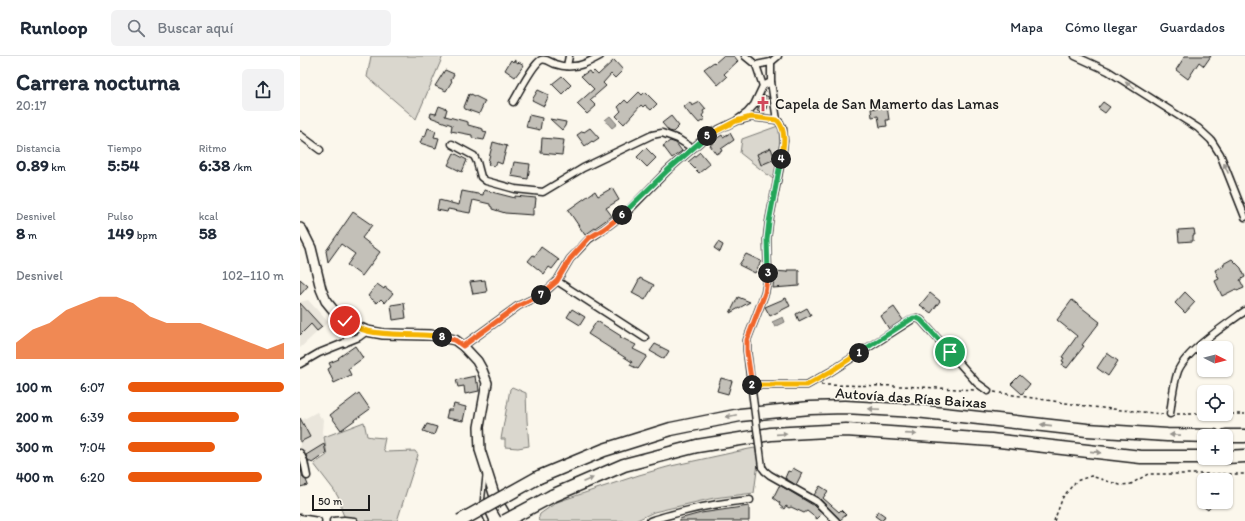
<!DOCTYPE html>
<html lang="es">
<head>
<meta charset="utf-8">
<style>
  body { margin:0; font-family:Itim,sans-serif; background:#f2f2f3; color:#1f2937; height:100vh; display:flex; flex-direction:column; font-size:15px; white-space:nowrap }
  * { box-sizing:border-box; margin:0 }
  p { font-size:13px; color:#747a83 }
  .icon { flex:none; width:22px; height:22px; fill:none; stroke:currentColor; stroke-width:2; stroke-linecap:round; stroke-linejoin:round }
  .map { position:relative; flex:1; overflow:hidden }
  .panel { display:flex; flex-direction:column; background:#fff; width:300px }
  .panel>* { flex:none }
  .needle { width:26px; rotate:96deg }
  .controls { position:absolute; left:897px; top:285px; display:grid; gap:8px }
  .controls a { display:grid; place-items:center; width:36px; height:36px; border-radius:6px; background:#fff; box-shadow:0 1px 3px #0004; font-size:20px }
  .scale { position:absolute; left:12px; bottom:10px; width:58px; box-sizing:border-box; padding-left:4px; border:2px solid #1c1c1c; border-top:0; font-size:11px; line-height:14px; white-space:nowrap; color:#1c1c1c; -webkit-text-stroke:3px #fbf7ec; paint-order:stroke }
  .pin { position:absolute; display:grid; place-items:center; width:34px; height:34px; color:#fff; margin:-17px; border:2px solid #fff; border-radius:50%; box-shadow:0 1px 4px #0007 }
  .km { position:absolute; width:20px; height:20px; margin:-10px; border-radius:50%; background:#222; color:#fff; font-size:11px; line-height:20px; text-align:center }
  .round { display:grid; place-items:center; flex:none; width:42px; height:42px; border-radius:6px; background:#f2f2f3 }
  .summary { display:flex; align-items:center; justify-content:space-between; height:68px; padding:0 16px }
  h1 { font-size:22px; font-weight:700; line-height:30px }
  .stats { display:grid; grid-template-columns:repeat(3,1fr); gap:6px; height:68px; padding:4px 16px }
  .stats div { display:grid; align-content:center }
  .stats b { font-size:17px; font-weight:700 }
  .stats small { font-size:11px; font-weight:400 }
  .stats p { font-size:11px }
  .chart { height:112px; padding:8px 16px }
  .chart p { display:flex; justify-content:space-between }
  .chart svg { width:100%; height:72px; margin-top:4px; fill:#ea580c; opacity:.7 }
  ul { padding:0 16px; list-style:none; font-size:13px }
  li { display:grid; grid-template-columns:64px 48px 1fr; align-items:center; height:30px }
  li i { height:10px; border-radius:5px; background:#ea580c }
  header { display:flex; align-items:center; gap:24px; box-sizing:border-box; height:56px; padding:0 20px; background:#fff; border-bottom:1px solid #e0e1e3 }
  header strong { font-size:19px }
  nav { display:flex; gap:22px; margin-inline-start:auto; font-size:14px }
  .search { width:280px; height:36px; background:#f2f2f3; display:flex; align-items:center; gap:10px; box-sizing:border-box; padding:0 14px; border-radius:6px; color:#747a83; font-size:15px }
  main { display:flex; flex:1; min-height:0 }
  .map>svg:first-child { display:block }
  .built { fill:#eae6dc }
  .green { fill:#dad7ce; stroke:#7b7a75 }
  .water { fill:#afaca5; stroke:#74726e }
  .building { fill:#c3c0b8; stroke:#1c1c1c }
  .lines { fill:none; stroke-linecap:round; stroke-linejoin:round }
  .lane-casing { stroke:#1c1c1c; stroke-width:6 }
  .street-casing { stroke:#1c1c1c; stroke-width:9 }
  .secondary-casing { stroke:#1c1c1c; stroke-width:12 }
  .highway-casing { stroke:#1c1c1c; stroke-width:15 }
  .path { stroke:#1c1c1c; stroke-width:1.5; stroke-dasharray:3 3; stroke-linecap:butt }
  .lane { stroke:#fbf7ec; stroke-width:3 }
  .street { stroke:#fbf7ec; stroke-width:6 }
  .secondary { stroke:#fbf7ec; stroke-width:9 }
  .highway { stroke:#fbf7ec; stroke-width:12 }
  .street-bridge-casing { stroke:#1c1c1c; stroke-width:9; stroke-linecap:butt }
  .highway-bridge-casing { stroke:#1c1c1c; stroke-width:15; stroke-linecap:butt }
  .street-bridge { stroke:#fbf7ec; stroke-width:6 }
  .highway-bridge { stroke:#fbf7ec; stroke-width:12 }
  .oneway { fill:#97948e }
  .split-1-casing { stroke:#fff; stroke-width:8 }
  .split-2-casing { stroke:#fff; stroke-width:8 }
  .split-3-casing { stroke:#fff; stroke-width:8 }
  .split-4-casing { stroke:#fff; stroke-width:8 }
  .split-5-casing { stroke:#fff; stroke-width:8 }
  .split-6-casing { stroke:#fff; stroke-width:8 }
  .split-7-casing { stroke:#fff; stroke-width:8 }
  .split-8-casing { stroke:#fff; stroke-width:8 }
  .split-9-casing { stroke:#fff; stroke-width:8 }
  .split-1 { stroke:#22a559; stroke-width:5 }
  .split-2 { stroke:#f5b400; stroke-width:5 }
  .split-3 { stroke:#f0652b; stroke-width:5 }
  .split-4 { stroke:#22a559; stroke-width:5 }
  .split-5 { stroke:#f5b400; stroke-width:5 }
  .split-6 { stroke:#22a559; stroke-width:5 }
  .split-7 { stroke:#f0652b; stroke-width:5 }
  .split-8 { stroke:#f0652b; stroke-width:5 }
  .split-9 { stroke:#f5b400; stroke-width:5 }
  .labels { text-anchor:middle; stroke-width:3; stroke-linejoin:round; paint-order:stroke }
  .poi-label { font-size:15px; fill:#1c1c1c; stroke:#fbf7ec; text-anchor:start }
  .street-label { font-size:15px; fill:#1c1c1c; stroke:#fbf7ec }
</style>
</head>
<body>
<header>
<strong>Runloop</strong>
<div class="search"><svg class="icon" aria-label="search" viewBox="0 0 24 24"><circle cx="10" cy="10" r="6"/><path d="M15 15l6 6"/></svg>Buscar aquí</div>
<nav><a>Mapa</a><a>Cómo llegar</a><a>Guardados</a></nav>
</header>
<main>
<section class="panel">
<div class="summary"><div><h1>Carrera nocturna</h1><p>20:17</p></div><a class="round"><svg class="icon" aria-label="share" viewBox="0 0 24 24"><path d="M12 15V3M7 8l5-5 5 5M5 13v7h14v-7"/></svg></a></div>
<div class="stats">
<div><p>Distancia</p><b>0.89<small> km</small></b></div>
<div><p>Tiempo</p><b>5:54</b></div>
<div><p>Ritmo</p><b>6:38<small> /km</small></b></div>
</div>
<div class="stats">
<div><p>Desnivel</p><b>8<small> m</small></b></div>
<div><p>Pulso</p><b>149<small> bpm</small></b></div>
<div><p>kcal</p><b>58</b></div>
</div>
<div class="chart"><p><span>Desnivel</span>102–110 m</p>
<svg viewBox="0 0 160 44" preserveAspectRatio="none"><path d="M0 44V34L10 26L20 22L30 14L40 10L50 6L60 6L70 10L80 18L90 22L100 22L110 22L120 26L130 30L140 34L150 38L160 34V44z"/></svg>
</div>
<ul>
<li><b>100 m</b>6:07<i style="width:100%"></i></li>
<li><b>200 m</b>6:39<i style="width:71%"></i></li>
<li><b>300 m</b>7:04<i style="width:56%"></i></li>
<li><b>400 m</b>6:20<i style="width:86%"></i></li>
</ul>
</section>
<div class="map">
<svg width="945" height="465" viewBox="0 0 945 465">
  <rect width="100%" height="100%" fill="#fbf7ec"/>
  <filter id="ink" filterUnits="userSpaceOnUse"><feTurbulence type="fractalNoise" baseFrequency=".025" numOctaves="2"/><feDisplacementMap in="SourceGraphic" scale="8" xChannelSelector="R" yChannelSelector="G"/><feConvolveMatrix kernelMatrix="1 2 1 2 8 2 1 2 1" color-interpolation-filters="sRGB"/></filter>
  <g filter="url(#ink)">
    <g class="built">
      <polygon points="8,244 28,266 0,292 0,246"/>
      <polygon points="17,356 21,362 23,363 22,376 26,397 12,407 0,395 0,365"/>
    </g>
    <g class="green">
      <polygon points="71,0 143,0 116,63 67,21"/>
      <path d="M 478,70 C 484,85 477,108 473,123 L 440,97 L 442,83 Z"/>
      <polygon points="212,331 226,337 227,364 229,390 218,392 205,391 205,383 201,383 210,333"/>
      <polygon points="64,366 67,380 72,381 85,382 83,392 85,396 115,395 118,399 97,465 43,465 44,460 41,453 41,446 34,434 14,408 27,399 24,381"/>
      <polygon points="455,392 458,407 454,437 414,442 354,456 335,465 239,465 238,464 240,458 257,446 339,419 371,410 449,393"/>
    </g>
    <g class="water">
      <polygon points="310,60 317,68 312,72 305,64"/>
      <polygon points="483,261 485,266 475,271 472,266"/>
    </g>
    <g class="building">
      <polygon points="423,0 434,0 438,5 424,18 427,21 418,29 404,13 414,6 415,7"/>
      <polygon points="885,0 911,0 904,10 899,6 888,23 876,14"/>
      <polygon points="211,4 213,6 214,4 218,7 219,6 224,9 215,21 205,14"/>
      <polygon points="314,4 323,14 315,22 311,18 303,27 306,30 290,44 296,50 287,58 277,48 294,33 281,20 289,15 291,18 294,15 298,19"/>
      <polygon points="145,14 154,18 151,24 152,25 146,35 135,30"/>
      <polygon points="262,20 271,29 262,38 252,28"/>
      <polygon points="238,34 249,39 244,50 232,44"/>
      <polygon points="339,36 342,39 345,36 357,48 351,54 345,49 343,51 341,49 324,68 316,60 321,55 318,51 325,44 328,47"/>
      <polygon points="169,38 171,39 171,38 185,45 179,58 165,53 164,51"/>
      <polygon points="464,39 469,41 465,57 457,55"/>
      <polygon points="390,46 392,50 400,46 406,53 403,55 404,57 402,60 405,63 399,67 392,59 391,60 384,51"/>
      <polygon points="803,46 810,51 805,57 798,52"/>
      <polygon points="139,50 147,53 145,60 168,66 168,69 183,73 183,75 187,76 184,84 172,82 172,79 151,75 152,69 130,61 131,57 136,58"/>
      <polygon points="587,50 589,64 586,64 587,70 580,71 578,60 572,61 571,53"/>
      <polygon points="229,59 242,62 240,74 226,71"/>
      <polygon points="371,60 379,70 373,76 369,75 362,67"/>
      <polygon points="250,63 266,66 265,70 262,74"/>
      <polygon points="128,72 136,75 134,81 139,82 136,92 120,87 123,80 125,81"/>
      <polygon points="290,72 299,82 293,86 292,85 285,90 277,79 283,75 284,76"/>
      <polygon points="430,77 434,84 421,93 422,95 416,98 410,89 413,87 413,85 422,79 423,81"/>
      <polygon points="242,82 264,84 262,99 241,97"/>
      <polygon points="370,85 376,87 382,95 372,102 363,90"/>
      <polygon points="193,86 207,90 202,108 197,106 195,110 188,109 189,106 188,106"/>
      <polygon points="346,92 356,102 347,111 337,101"/>
      <polygon points="471,92 475,103 461,109 457,98"/>
      <polygon points="400,96 410,108 399,117 388,106"/>
      <polygon points="154,97 167,104 162,116 148,109"/>
      <polygon points="214,106 230,108 228,123 211,120"/>
      <polygon points="312,132 319,144 306,152 312,160 285,179 268,154 295,135 298,140"/>
      <polygon points="184,134 215,142 215,140 236,142 235,152 233,152 233,159 205,157 192,153 192,151 190,150 190,148 173,144 170,157 148,153 147,156 137,154 139,144 159,149 162,135 183,139"/>
      <polygon points="53,156 72,169 62,182 80,196 62,220 47,209 55,198 41,188 28,206 26,195"/>
      <polygon points="894,173 895,179 893,179 893,185 879,186 878,174"/>
      <polygon points="418,186 423,189 420,196 414,192"/>
      <polygon points="241,191 259,204 252,213 249,211 244,218 228,205 233,199 235,200"/>
      <polygon points="446,198 461,205 455,217 439,209"/>
      <polygon points="932,203 941,212 945,221 940,224 944,232 937,235 936,233 922,240 915,225 919,223 915,214 924,210 923,208"/>
      <polygon points="487,214 499,214 499,230 473,232 474,215 487,216"/>
      <polygon points="340,222 354,229 345,244 332,237"/>
      <polygon points="0,223 8,230 0,239"/>
      <polygon points="185,224 187,236 173,238 170,226"/>
      <polygon points="77,228 84,233 85,231 93,237 85,247 81,243 77,247 68,240"/>
      <polygon points="885,236 895,246 885,257 875,247"/>
      <polygon points="630,237 640,245 631,257 620,249"/>
      <polygon points="438,241 450,246 430,257"/>
      <polygon points="486,242 490,250 470,260 465,251"/>
      <polygon points="772,244 800,266 782,289 784,290 767,312 762,309 764,306 762,305 764,302 762,301 777,280 757,264"/>
      <polygon points="0,247 22,271 17,275 11,268 0,279"/>
      <polygon points="104,247 106,262 93,264 91,249"/>
      <polygon points="594,251 603,264 589,273 581,260"/>
      <polygon points="507,252 511,259 499,265 496,258"/>
      <polygon points="272,253 285,261 280,269 267,261"/>
      <polygon points="297,265 321,280 320,281 336,289 333,293 347,300 338,313 330,309 332,306 288,278"/>
      <polygon points="355,288 369,295 364,303 350,295"/>
      <polygon points="55,290 63,302 48,313 51,319 34,327 28,313 31,311 29,307 39,303 38,302"/>
      <polygon points="807,297 818,305 808,320 797,312"/>
      <polygon points="720,319 730,328 722,338 711,328"/>
      <polygon points="175,320 176,327 178,326 179,335 165,338 164,330 158,331 156,324"/>
      <polygon points="421,322 432,325 428,338 417,335"/>
      <polygon points="59,337 70,353 41,374 30,359"/>
      <polygon points="154,348 166,351 163,365 146,362 148,354 152,354"/>
      <polygon points="0,362 10,381 0,386"/>
      <polygon points="127,368 137,371 134,379 123,375"/>
      <polygon points="24,388 26,397 12,407 11,406 9,406 6,399"/>
      <polygon points="0,408 3,421 6,424 8,429 0,431"/>
      <polygon points="493,412 502,417 496,429 485,422 488,415 491,416"/>
      <polygon points="479,430 481,430 513,449 522,458 517,463 507,455 504,457 491,451 489,452 486,450 484,453 479,449 480,447 473,442"/>
      <polygon points="520,430 528,435 523,442 539,456 541,454 546,459 540,464 519,442 514,439"/>
      <polygon points="897,446 915,446 908,454"/>
      <polygon points="449,450 449,465 379,465 379,463 401,457"/>
      <polygon points="578,455 585,460 582,465 575,460"/>
    </g>
    <g class="lines">
      <g class="lane-casing">
        <g id="lane">
          <polyline points="182,448 185,420"/>
          <polyline points="183,456 187,465"/>
        </g>
      </g>
      <g class="street-casing">
        <g id="street">
          <polyline points="445,0 456,9 463,30"/>
          <polyline points="775,0 808,15 898,72 911,84 920,98 945,161"/>
          <polyline points="456,9 471,6 478,0"/>
          <polyline points="267,10 269,0"/>
          <path d="M 213,46 C 218,38 233,8 241,4 C 246,2 250,6 255,8 C 261,10 268,11 274,10 C 283,10 292,4 300,0"/>
          <polyline points="441,64 451,61 477,64"/>
          <polyline points="0,79 20,94"/>
          <polyline points="152,88 174,100 177,106 181,121 186,125 215,133 243,136 283,112 352,79 362,77 378,83 392,92"/>
          <polyline points="257,225 345,282"/>
          <polyline points="45,287 54,270"/>
          <polyline points="163,290 218,250 243,238 257,225 270,203 289,183 304,173 329,154 368,114 409,78 436,65 447,57 454,49 463,30 471,26"/>
          <polyline points="0,308 19,297 59,281 67,275"/>
          <polyline points="451,329 507,329 530,316 613,263 617,262 621,264 677,327 688,335"/>
          <polyline points="452,335 447,295 447,284 465,237 468,220 467,183 469,166 482,100 484,85 483,73 480,67 477,64 471,26 471,6"/>
          <path d="M 870,358 C 872,343 873,329 878,315 C 886,295 927,268 945,255"/>
          <polyline points="0,397 4,405 7,420"/>
          <polyline points="462,411 465,415 470,419 516,445 536,465"/>
          <polyline points="0,462 18,465"/>
          <polyline points="33,465 44,464 54,465"/>
          <path d="M 350,465 C 360,461 370,459 381,456 C 404,450 425,446 450,444"/>
        </g>
      </g>
      <g class="secondary-casing">
        <polyline id="secondary" points="0,172 2,174 11,192 21,233 26,245 35,256 45,265 67,275 83,278 131,279 155,284 163,290 177,305 182,314 187,327 179,371 180,394 195,441 209,465"/>
      </g>
      <g class="highway-casing">
        <g id="highway">
          <polyline points="926,380 945,380"/>
          <polyline points="926,401 945,400"/>
          <polyline points="239,421 304,394 371,373 440,359 510,352 545,351 616,355 787,374 867,379 914,380"/>
          <polyline points="252,440 324,409 397,390 471,378 546,374 691,384 841,401 904,401"/>
        </g>
      </g>
      <g class="path">
        <polyline points="521,329 602,330 675,334"/>
        <polyline points="694,336 792,351 863,358"/>
        <polyline points="877,358 945,358"/>
        <polyline points="754,465 763,441 776,425 791,420 820,429 831,428 848,418 945,418"/>
      </g>
      <use href="#lane" class="lane"/>
      <use href="#street" class="street"/>
      <use href="#secondary" class="secondary"/>
      <use href="#highway" class="highway"/>
      <g class="street-bridge-casing">
        <polyline id="street-bridge" points="452,335 462,411"/>
      </g>
      <g class="highway-bridge-casing">
        <g id="highway-bridge">
          <polyline points="160,465 239,421"/>
          <polyline points="205,465 252,440"/>
        </g>
      </g>
      <use href="#street-bridge" class="street-bridge"/>
      <use href="#highway-bridge" class="highway-bridge"/>
    </g>
    <defs><path id="oneway-solid" d="M-6-.8H1V-3.2L6.5 0L1 3.2V.8H-6Z"/></defs>
    <g class="oneway">
      <use href="#oneway-solid" transform="translate(830 29) rotate(-148)"/>
      <use href="#oneway-solid" transform="translate(926 112) rotate(-113)"/>
      <use href="#oneway-solid" transform="translate(574 353) rotate(-177)"/>
      <use href="#oneway-solid" transform="translate(431 360) rotate(168)"/>
      <use href="#oneway-solid" transform="translate(746 369) rotate(-174)"/>
      <use href="#oneway-solid" transform="translate(482 378) rotate(-4)"/>
      <use href="#oneway-solid" transform="translate(611 378) rotate(4)"/>
      <use href="#oneway-solid" transform="translate(875 379) rotate(-179)"/>
      <use href="#oneway-solid" transform="translate(796 396) rotate(6)"/>
      <use href="#oneway-solid" transform="translate(288 424) rotate(-23)"/>
    </g>
  </g>
  <g class="lines" filter="url(#ink)">
    <g class="split-1-casing">
      <polyline id="split-1" points="559,297 613,262 617,262 621,264 650,296"/>
    </g>
    <g class="split-2-casing">
      <polyline id="split-2" points="452,329 507,329 530,316 559,297"/>
    </g>
    <g class="split-3-casing">
      <polyline id="split-3" points="452,329 447,296 447,284 465,237 468,217"/>
    </g>
    <g class="split-4-casing">
      <polyline id="split-4" points="468,217 467,183 469,166 481,103"/>
    </g>
    <g class="split-5-casing">
      <path id="split-5" d="M 407,80 L 436,65 L 451,61 L 477,64 C 487,74 484,90 481,103"/>
    </g>
    <g class="split-6-casing">
      <polyline id="split-6" points="322,159 368,114 407,80"/>
    </g>
    <g class="split-7-casing">
      <polyline id="split-7" points="241,239 257,225 270,203 289,182 304,173 322,159"/>
    </g>
    <g class="split-8-casing">
      <polyline id="split-8" points="142,281 155,284 163,290 218,250 241,239"/>
    </g>
    <g class="split-9-casing">
      <path id="split-9" d="M 45,265 C 52,269 59,273 67,275 C 92,281 117,276 142,281"/>
    </g>
    <use href="#split-1" class="split-1"/>
    <use href="#split-2" class="split-2"/>
    <use href="#split-3" class="split-3"/>
    <use href="#split-4" class="split-4"/>
    <use href="#split-5" class="split-5"/>
    <use href="#split-6" class="split-6"/>
    <use href="#split-7" class="split-7"/>
    <use href="#split-8" class="split-8"/>
    <use href="#split-9" class="split-9"/>
  </g>
  <defs>
    <g id="church-bare" transform="scale(1.2)"><path d="M-1.2-6h2.4v3.5h3.3v2.4h-3.3V6h-2.4V-.1h-3.3v-2.4h3.3Z" fill="#d1495b" stroke="#fbf7ec" stroke-width="2.5" paint-order="stroke"/></g>
  </defs>
  <g fill-rule="evenodd">
    <use href="#church-bare" x="463" y="48"/>
  </g>
  <g class="labels">
    <g class="poi-label">
      <text x="475" y="53">Capela de San Mamerto das Lamas</text>
    </g>
    <g class="street-label">
      <text transform="translate(611 342) rotate(4)" y="5">Autovía das Rías Baixas</text>
    </g>
  </g>
</svg>
<div class="controls">
<a><svg class="needle" viewBox="-14 -14 28 28"><path d="M0-13l5 13h-10z" fill="#e53935"/><path d="M0 13l5-13h-10z" fill="#747a83"/></svg></a>
<a><svg class="icon" aria-label="locate" viewBox="0 0 24 24"><circle cx="12" cy="12" r="6"/><path d="M12 2v4M12 18v4M2 12h4M18 12h4"/></svg></a>
<a>+</a>
<a>−</a>
</div>
<div class="scale">50 m</div>
<div class="pin" style="left:650px;top:296px;background:#1e9e55"><svg class="icon" aria-label="arrive" viewBox="0 0 24 24"><path d="M6 21V4h12l-3 4 3 4H6"/></svg></div>
<div class="pin" style="left:45px;top:265px;background:#d93025"><svg class="icon" aria-label="check" viewBox="0 0 24 24"><path d="M5 12l5 5 9-10"/></svg></div>
<b class="km" style="left:559px;top:297px">1</b>
<b class="km" style="left:452px;top:329px">2</b>
<b class="km" style="left:468px;top:217px">3</b>
<b class="km" style="left:481px;top:103px">4</b>
<b class="km" style="left:407px;top:80px">5</b>
<b class="km" style="left:322px;top:159px">6</b>
<b class="km" style="left:241px;top:239px">7</b>
<b class="km" style="left:142px;top:281px">8</b>
</div>
</main>
</body>
</html>
